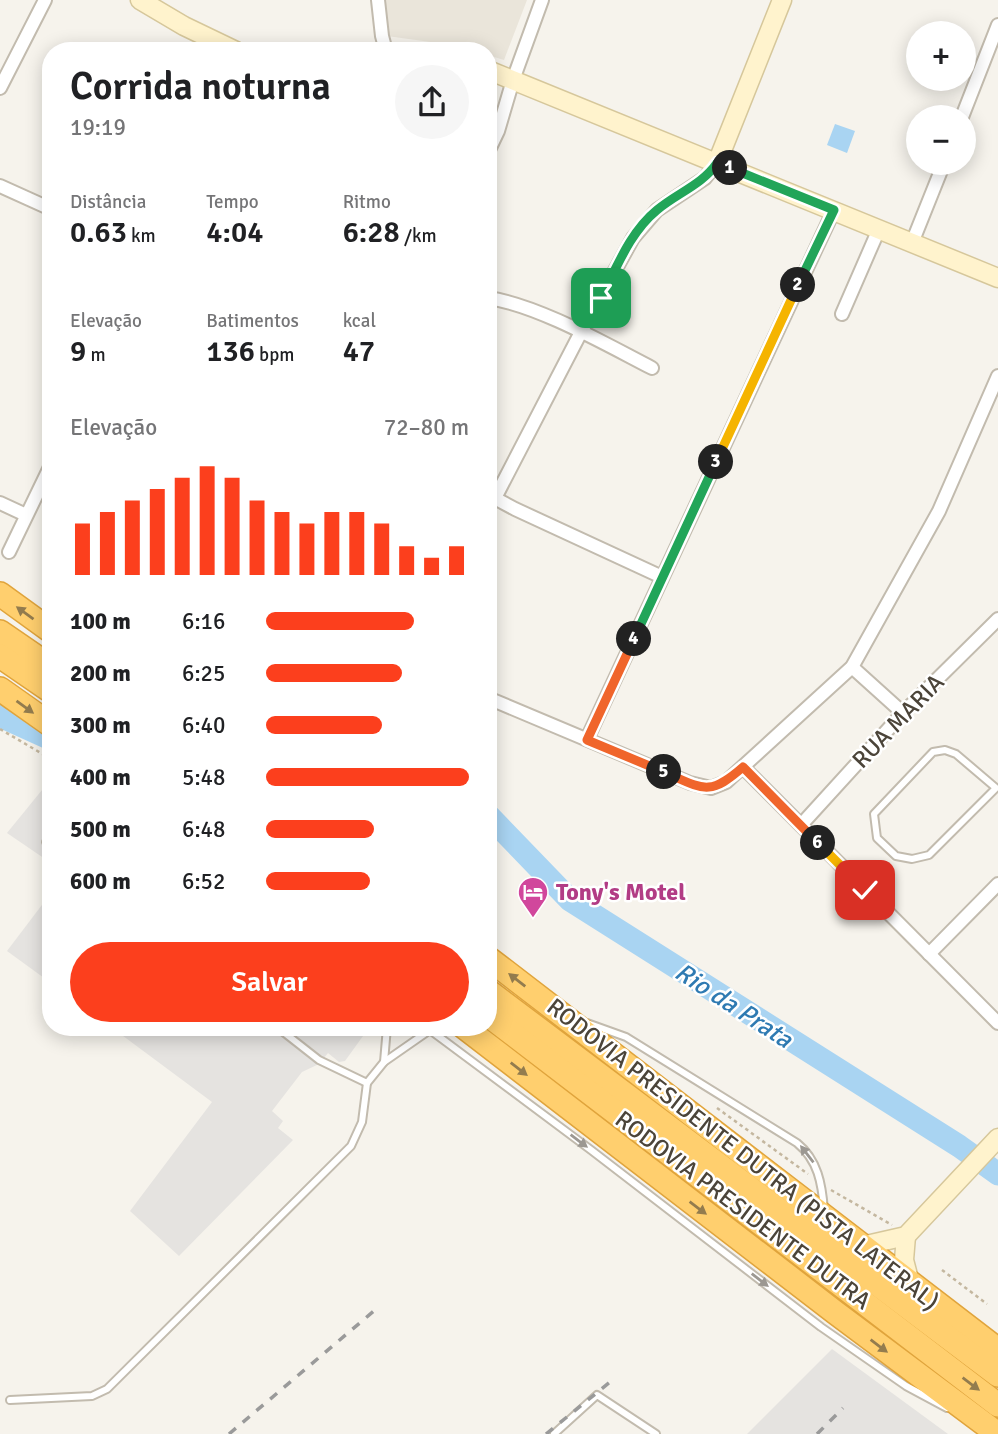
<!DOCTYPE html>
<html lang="pt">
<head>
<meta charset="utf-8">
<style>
  body { margin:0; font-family:Signika,sans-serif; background:#f6f6f6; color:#202124; height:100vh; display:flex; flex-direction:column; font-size:26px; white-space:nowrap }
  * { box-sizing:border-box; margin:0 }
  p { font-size:23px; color:#757577 }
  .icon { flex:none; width:38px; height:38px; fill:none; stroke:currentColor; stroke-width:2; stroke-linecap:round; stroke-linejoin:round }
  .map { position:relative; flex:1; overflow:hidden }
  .sheet { position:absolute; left:42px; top:42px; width:455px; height:994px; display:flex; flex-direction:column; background:#fff; border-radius:28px; box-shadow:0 4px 18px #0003 }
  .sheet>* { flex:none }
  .controls { position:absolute; left:906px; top:21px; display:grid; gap:14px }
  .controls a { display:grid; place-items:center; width:70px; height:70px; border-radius:50%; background:#fff; box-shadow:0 4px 18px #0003; font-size:35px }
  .pin { position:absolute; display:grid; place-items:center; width:60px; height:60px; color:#fff; margin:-30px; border-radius:14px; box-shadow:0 4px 10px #0006 }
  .km { position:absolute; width:35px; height:35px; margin:-18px; border-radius:50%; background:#222; color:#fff; font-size:19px; line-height:35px; text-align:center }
  .round { display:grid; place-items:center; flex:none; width:74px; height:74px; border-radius:37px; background:#f6f6f6 }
  .head { display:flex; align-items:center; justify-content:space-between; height:119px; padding:0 28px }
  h1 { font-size:38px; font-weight:600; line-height:52px }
  .figures { display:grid; grid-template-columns:repeat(3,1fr); gap:10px; height:119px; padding:7px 28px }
  .figures div { display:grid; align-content:center }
  .figures b { font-size:30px; font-weight:600 }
  .figures small { font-size:19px; font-weight:400 }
  .figures p { font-size:19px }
  .chart { height:196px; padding:14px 28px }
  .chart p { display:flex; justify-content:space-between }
  .chart svg { width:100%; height:126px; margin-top:7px; stroke:#fc3f1d; stroke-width:6 }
  .button { display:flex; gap:14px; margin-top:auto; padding:14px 28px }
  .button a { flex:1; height:80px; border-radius:42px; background:#fc3f1d; color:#fff; font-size:28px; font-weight:600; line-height:80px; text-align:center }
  ul { padding:0 28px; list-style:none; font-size:23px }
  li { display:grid; grid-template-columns:112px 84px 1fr; align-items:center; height:52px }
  li i { height:18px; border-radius:9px; background:#fc3f1d }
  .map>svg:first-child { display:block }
  .residential { fill:#eae5da }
  .parking { fill:#e5e3e0 }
  .water { fill:#a9d4f2 }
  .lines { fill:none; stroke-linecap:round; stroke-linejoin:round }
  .river { stroke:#a9d4f2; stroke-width:23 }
  .lane-casing { stroke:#c2bbae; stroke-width:10 }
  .street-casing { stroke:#c2bbae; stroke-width:16 }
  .secondary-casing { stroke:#d6c79b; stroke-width:21 }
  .highway-casing { stroke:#e0a43c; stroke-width:26 }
  .path { stroke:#c4b79f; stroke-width:2.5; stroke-dasharray:3.5 3.5; stroke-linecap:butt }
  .lane { stroke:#fff; stroke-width:6 }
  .street { stroke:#fff; stroke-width:12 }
  .secondary { stroke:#fff3cd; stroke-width:18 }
  .highway { stroke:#ffcf6e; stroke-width:23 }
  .rail { stroke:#9a9a9a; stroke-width:3.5; stroke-dasharray:9 9; stroke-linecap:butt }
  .oneway { fill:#937c4e }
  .oneway2 { fill:#9c9892 }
  .split-1-casing { stroke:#fff; stroke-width:14 }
  .split-2-casing { stroke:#fff; stroke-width:14 }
  .split-3-casing { stroke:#fff; stroke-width:14 }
  .split-4-casing { stroke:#fff; stroke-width:14 }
  .split-5-casing { stroke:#fff; stroke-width:14 }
  .split-6-casing { stroke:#fff; stroke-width:14 }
  .split-7-casing { stroke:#fff; stroke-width:14 }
  .split-1 { stroke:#22a559; stroke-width:9 }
  .split-2 { stroke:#22a559; stroke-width:9 }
  .split-3 { stroke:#f5b400; stroke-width:9 }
  .split-4 { stroke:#22a559; stroke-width:9 }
  .split-5 { stroke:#f0652b; stroke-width:9 }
  .split-6 { stroke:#f0652b; stroke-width:9 }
  .split-7 { stroke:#f5b400; stroke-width:9 }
  .labels { text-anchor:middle; stroke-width:5; stroke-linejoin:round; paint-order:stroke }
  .street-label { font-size:24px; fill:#4b4439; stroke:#fff }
  .hotel-label { font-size:24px; font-weight:bold; fill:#b23c85; stroke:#fff; text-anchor:start }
  .water-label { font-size:26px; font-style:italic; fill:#2e7ab2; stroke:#fff }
</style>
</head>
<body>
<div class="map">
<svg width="998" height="1434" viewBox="0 0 998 1434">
  <rect width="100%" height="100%" fill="#f6f3ec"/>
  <polygon class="residential" points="383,0 527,0 504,60 488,55 488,51 473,51 452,45 387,36"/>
  <g class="parking">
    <polygon points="51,779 51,863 7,833"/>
    <polygon points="51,893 51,983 7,951"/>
    <polygon points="111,1027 365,1027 363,1036 345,1061 339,1062 328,1053 319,1064 302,1072 272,1111 283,1121 278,1128 293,1140 179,1256 130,1211 212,1102"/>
    <polygon points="832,1349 948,1434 747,1434"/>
  </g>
  <polygon class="water" points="835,124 855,131 847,153 827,145"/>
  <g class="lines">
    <g class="river">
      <polyline points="0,716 51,739"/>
      <polyline points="488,815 570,900 959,1146 998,1174"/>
    </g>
    <g class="lane-casing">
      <g id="lane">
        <polygon points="945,750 956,754 996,788 929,855 912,859 896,856 877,838 874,814 933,752"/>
        <polyline points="46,842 51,846"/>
        <path d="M 587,1023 L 626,1037 L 797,1143 C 818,1160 822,1184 824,1210"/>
        <polyline points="277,1027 319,1060 367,1083 384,1062 430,1030"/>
        <polyline points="426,1027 591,1150 821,1327 906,1386 947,1408"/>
        <polyline points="384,1062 387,1027"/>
        <polyline points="10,1400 92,1396 107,1389 351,1146 362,1122 367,1083"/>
        <polyline points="554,1434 597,1395 656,1434"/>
      </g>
    </g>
    <g class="street-casing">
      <g id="street">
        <polyline points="378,0 382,36 386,51"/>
        <polyline points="0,88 45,0"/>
        <polyline points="962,117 998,25"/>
        <polyline points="488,152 498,131 513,80 542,0"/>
        <polyline points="0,186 51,209"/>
        <polyline points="912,243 944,163"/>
        <path d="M 488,298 C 538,305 607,345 652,368"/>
        <polyline points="842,314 879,229"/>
        <polyline points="489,495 515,509 662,577"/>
        <polyline points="495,498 581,332 633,238 657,210 705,178 717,163"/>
        <polyline points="0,503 26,515"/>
        <polyline points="9,552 51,465"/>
        <polyline points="852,667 903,713"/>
        <polyline points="488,698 690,783 711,788 726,782 852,667 939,511 998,376"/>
        <polyline points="587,739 834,210"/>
        <polyline points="743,767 998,1023"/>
        <polyline points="801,825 903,713 998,619"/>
        <polyline points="929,954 998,884"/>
      </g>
    </g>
    <g class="secondary-casing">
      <g id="secondary">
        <polyline points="140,0 184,26 236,51"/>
        <polyline points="488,70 998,278"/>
        <polyline points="717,163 782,0"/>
        <polyline points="906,1236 904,1260 910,1283"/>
        <polyline points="862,1246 906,1236 998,1138"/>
      </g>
    </g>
    <g class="highway-casing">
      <g id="highway">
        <polyline points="0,594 51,631"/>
        <polyline points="0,632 51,667"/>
        <polyline points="0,656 51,691"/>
        <polyline points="0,689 51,725"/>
        <polyline points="488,958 998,1350"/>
        <polyline points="488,991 998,1375"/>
        <polyline points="488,1015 998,1405"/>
        <polyline points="464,1027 836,1313 998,1434"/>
      </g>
    </g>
    <g class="path">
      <polyline points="0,729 51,759"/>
      <polyline points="717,1108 808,1174"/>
      <polyline points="831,1190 892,1225"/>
      <polyline points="942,1270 987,1304"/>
    </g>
    <use href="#lane" class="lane"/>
    <use href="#street" class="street"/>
    <use href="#secondary" class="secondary"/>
    <use href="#highway" class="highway"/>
    <g class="rail">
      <polyline points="229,1434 375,1310"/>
      <polyline points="546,1434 615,1378"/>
      <polyline points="817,1434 843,1408"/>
    </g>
  </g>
  <defs><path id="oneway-solid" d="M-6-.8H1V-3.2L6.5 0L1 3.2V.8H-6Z" transform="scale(1.75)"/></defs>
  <g class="oneway">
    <use href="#oneway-solid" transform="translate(25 613) rotate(-144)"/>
    <use href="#oneway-solid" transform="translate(25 707) rotate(36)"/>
    <use href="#oneway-solid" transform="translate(517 980) rotate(-142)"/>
    <use href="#oneway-solid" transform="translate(519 1069) rotate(38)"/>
    <use href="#oneway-solid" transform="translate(698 1208) rotate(37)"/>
    <use href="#oneway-solid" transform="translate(879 1346) rotate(37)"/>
    <use href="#oneway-solid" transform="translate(971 1384) rotate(37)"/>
  </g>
  <g class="oneway2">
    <use href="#oneway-solid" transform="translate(579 1141) rotate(37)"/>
    <use href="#oneway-solid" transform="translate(807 1154) rotate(-128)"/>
    <use href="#oneway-solid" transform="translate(760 1280) rotate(38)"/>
  </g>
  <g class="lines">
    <g class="split-1-casing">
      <path id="split-1" d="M 601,298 C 617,267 630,232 657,210 C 677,193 702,185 717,163 L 730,168"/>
    </g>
    <g class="split-2-casing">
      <polyline id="split-2" points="730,168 834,210 798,285"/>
    </g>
    <g class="split-3-casing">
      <polyline id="split-3" points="716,462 798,285"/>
    </g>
    <g class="split-4-casing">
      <polyline id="split-4" points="634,639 716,462"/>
    </g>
    <g class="split-5-casing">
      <polyline id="split-5" points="634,639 587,740 664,772"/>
    </g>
    <g class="split-6-casing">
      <path id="split-6" d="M 664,772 C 703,789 709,797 743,767 L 818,843"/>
    </g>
    <g class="split-7-casing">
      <polyline id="split-7" points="818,843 865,890"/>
    </g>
    <use href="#split-1" class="split-1"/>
    <use href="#split-2" class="split-2"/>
    <use href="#split-3" class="split-3"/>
    <use href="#split-4" class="split-4"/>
    <use href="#split-5" class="split-5"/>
    <use href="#split-6" class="split-6"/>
    <use href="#split-7" class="split-7"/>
  </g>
  <defs>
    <g id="hotel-pin" transform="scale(1.575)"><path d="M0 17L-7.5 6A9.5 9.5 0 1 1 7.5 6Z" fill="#d1479c" stroke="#fff"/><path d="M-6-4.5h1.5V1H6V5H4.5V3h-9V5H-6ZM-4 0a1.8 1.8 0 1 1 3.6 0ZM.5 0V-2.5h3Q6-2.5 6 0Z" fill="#fff"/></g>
  </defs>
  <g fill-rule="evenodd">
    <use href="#hotel-pin" x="533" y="892"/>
  </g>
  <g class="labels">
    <g class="street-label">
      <text transform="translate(898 721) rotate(-46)" y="8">RUA MARIA</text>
      <text transform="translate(743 1154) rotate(38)" y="8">RODOVIA PRESIDENTE DUTRA (PISTA LATERAL)</text>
      <text transform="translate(743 1210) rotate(37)" y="8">RODOVIA PRESIDENTE DUTRA</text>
    </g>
    <g class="hotel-label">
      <text x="556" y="900">Tony's Motel</text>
    </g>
    <g class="water-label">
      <text transform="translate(734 1005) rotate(33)" y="9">Rio da Prata</text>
    </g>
  </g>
</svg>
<div class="controls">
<a>+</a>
<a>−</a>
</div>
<div class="pin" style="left:601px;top:298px;background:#1e9e55"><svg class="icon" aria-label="arrive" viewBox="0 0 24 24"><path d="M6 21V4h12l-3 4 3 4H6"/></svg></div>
<div class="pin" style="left:865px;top:890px;background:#d93025"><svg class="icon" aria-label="check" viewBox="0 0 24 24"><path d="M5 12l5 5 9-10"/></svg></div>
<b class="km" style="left:730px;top:168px">1</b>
<b class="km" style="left:798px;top:285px">2</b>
<b class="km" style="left:716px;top:462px">3</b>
<b class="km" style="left:634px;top:639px">4</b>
<b class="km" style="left:664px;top:772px">5</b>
<b class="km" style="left:818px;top:843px">6</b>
<section class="sheet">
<div class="head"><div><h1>Corrida noturna</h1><p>19:19</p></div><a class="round"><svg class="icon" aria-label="share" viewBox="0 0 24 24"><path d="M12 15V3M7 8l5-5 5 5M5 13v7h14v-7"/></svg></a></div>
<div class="figures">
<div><p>Distância</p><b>0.63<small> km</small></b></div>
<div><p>Tempo</p><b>4:04</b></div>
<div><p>Ritmo</p><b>6:28<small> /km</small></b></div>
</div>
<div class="figures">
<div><p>Elevação</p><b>9<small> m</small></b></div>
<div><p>Batimentos</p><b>136<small> bpm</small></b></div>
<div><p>kcal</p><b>47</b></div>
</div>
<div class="chart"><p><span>Elevação</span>72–80 m</p>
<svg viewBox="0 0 160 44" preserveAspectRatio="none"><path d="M5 44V26M15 44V22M25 44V18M35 44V14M45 44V10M55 44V6M65 44V10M75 44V18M85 44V22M95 44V26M105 44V22M115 44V22M125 44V26M135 44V34M145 44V38M155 44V34"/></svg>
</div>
<ul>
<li><b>100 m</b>6:16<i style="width:73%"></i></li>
<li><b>200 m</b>6:25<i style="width:67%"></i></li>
<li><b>300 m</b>6:40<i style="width:57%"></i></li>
<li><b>400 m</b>5:48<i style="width:100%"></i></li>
<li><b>500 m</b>6:48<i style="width:53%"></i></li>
<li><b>600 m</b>6:52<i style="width:51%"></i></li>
</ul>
<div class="button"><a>Salvar</a></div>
</section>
</div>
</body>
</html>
